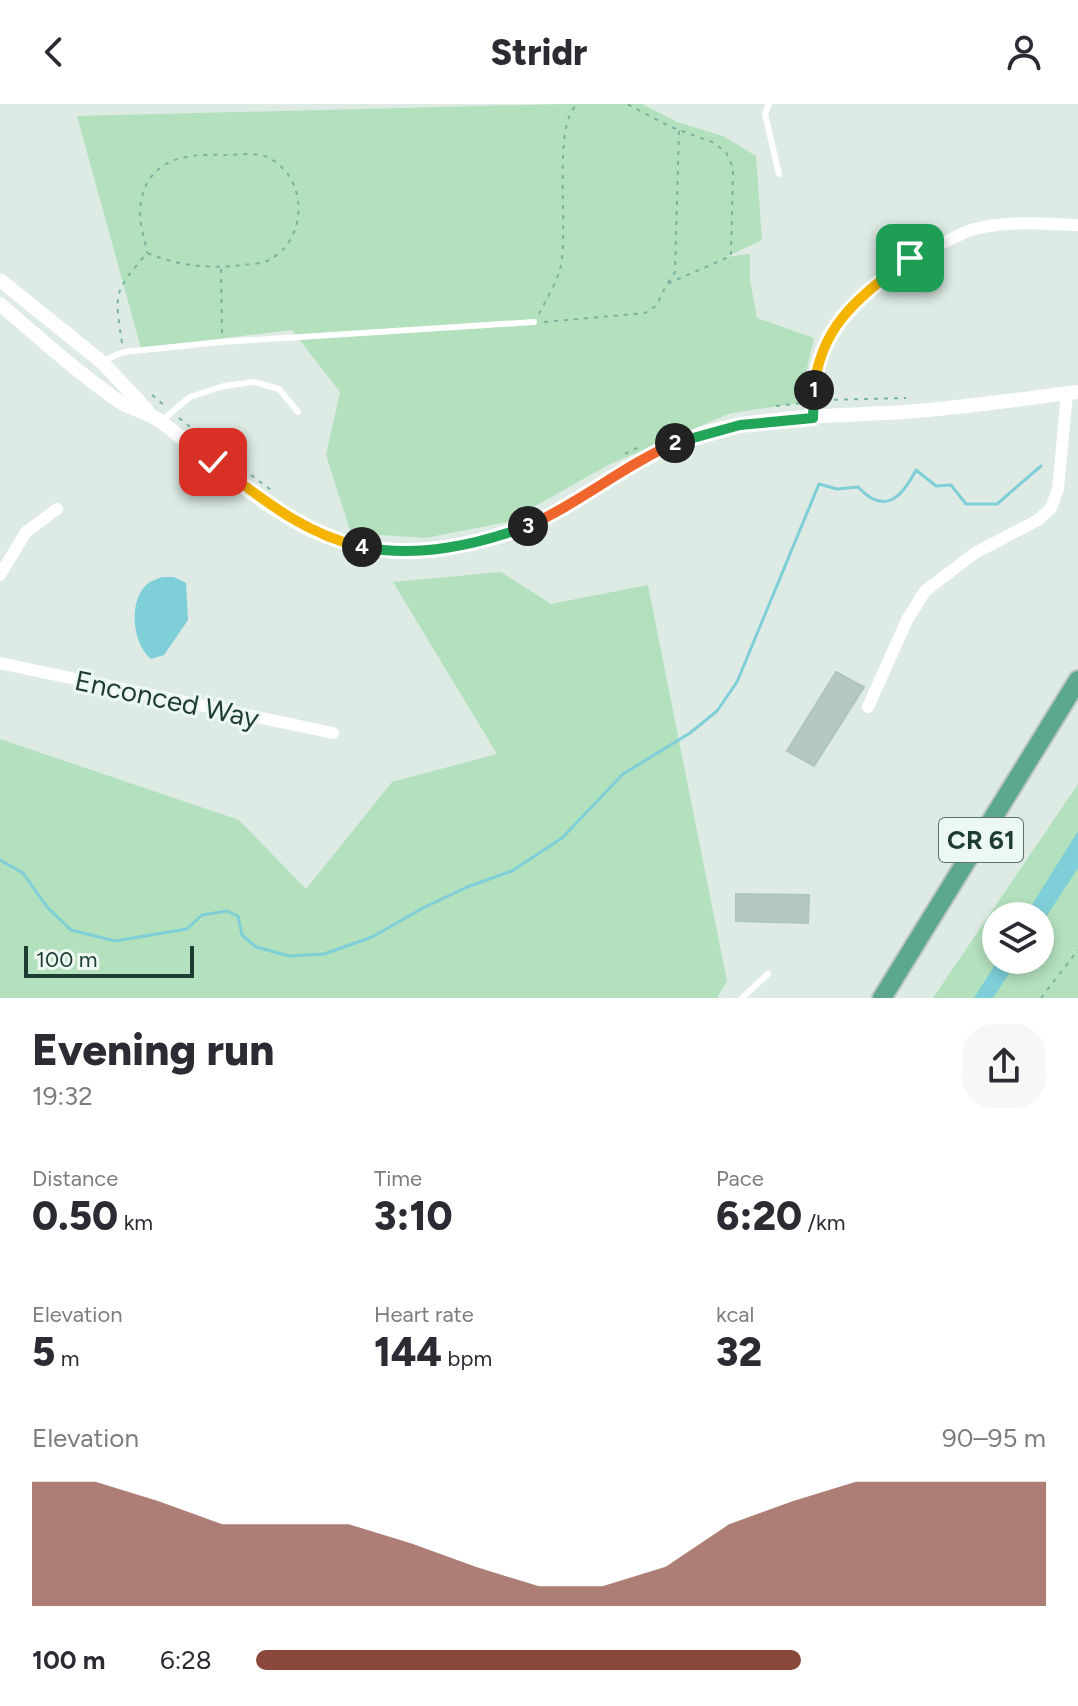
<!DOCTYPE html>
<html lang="en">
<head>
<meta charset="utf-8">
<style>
  body { margin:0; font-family:Figtree,sans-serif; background:#f7f7f7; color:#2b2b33; height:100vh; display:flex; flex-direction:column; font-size:30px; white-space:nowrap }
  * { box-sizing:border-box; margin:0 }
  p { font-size:26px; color:#7c7c81 }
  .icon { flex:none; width:44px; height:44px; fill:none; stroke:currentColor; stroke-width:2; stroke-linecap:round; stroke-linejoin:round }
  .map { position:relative; height:894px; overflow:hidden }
  .details { display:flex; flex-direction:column; background:#fff; flex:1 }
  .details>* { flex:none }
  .fabs { position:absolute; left:982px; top:798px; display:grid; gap:16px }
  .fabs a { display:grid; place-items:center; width:72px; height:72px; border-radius:50%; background:#fff; box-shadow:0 4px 12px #0003; font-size:40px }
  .scale { position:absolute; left:24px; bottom:20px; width:170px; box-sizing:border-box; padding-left:8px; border:4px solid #1d3d33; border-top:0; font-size:22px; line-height:28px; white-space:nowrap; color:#1d3d33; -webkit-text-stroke:6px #eef8f2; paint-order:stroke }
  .pin { position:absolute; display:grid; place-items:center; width:68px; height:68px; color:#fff; margin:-34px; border-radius:16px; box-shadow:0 4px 12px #0006 }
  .km { position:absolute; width:40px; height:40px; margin:-20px; border-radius:50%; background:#222; color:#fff; font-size:22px; line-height:40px; text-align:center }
  .round { display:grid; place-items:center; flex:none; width:84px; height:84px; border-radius:32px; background:#f7f7f7 }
  .headline { display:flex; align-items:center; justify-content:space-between; height:136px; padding:0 32px }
  h1 { font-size:44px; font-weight:800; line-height:60px }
  .metrics { display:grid; grid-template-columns:repeat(3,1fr); gap:12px; height:136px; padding:8px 32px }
  .metrics div { display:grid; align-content:center }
  .metrics b { font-size:40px; font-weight:800 }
  .metrics small { font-size:22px; font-weight:400 }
  .metrics p { font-size:22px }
  .chart { height:224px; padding:16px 32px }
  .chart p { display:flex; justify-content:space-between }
  .chart svg { width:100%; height:144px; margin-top:8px; fill:#8a483c; opacity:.7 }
  ul { padding:0 32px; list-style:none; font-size:26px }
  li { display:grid; grid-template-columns:128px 96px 1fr; align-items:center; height:60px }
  li i { height:20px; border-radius:10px; background:#8a483c }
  header { display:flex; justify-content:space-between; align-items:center; height:104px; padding:0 32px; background:#fff; font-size:36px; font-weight:800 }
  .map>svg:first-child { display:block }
  .green { fill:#b3e0bd; fill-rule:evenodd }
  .water { fill:#7ecfd8 }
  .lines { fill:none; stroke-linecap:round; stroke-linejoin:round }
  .stream { stroke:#7ecfd8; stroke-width:3 }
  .building { fill:#b5c9c0; stroke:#afc6bb; stroke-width:2 }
  .primary-casing { stroke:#bbc5c2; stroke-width:22 }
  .path { stroke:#7ab39e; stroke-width:2; stroke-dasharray:4 6; stroke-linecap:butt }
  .service { stroke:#fff; stroke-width:6 }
  .minor { stroke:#fff; stroke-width:12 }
  .tertiary { stroke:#fff; stroke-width:14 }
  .primary { stroke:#5ca790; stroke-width:18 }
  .split-1-casing { stroke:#fff; stroke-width:16 }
  .split-2-casing { stroke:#fff; stroke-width:16 }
  .split-3-casing { stroke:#fff; stroke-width:16 }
  .split-4-casing { stroke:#fff; stroke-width:16 }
  .split-5-casing { stroke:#fff; stroke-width:16 }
  .split-1 { stroke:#f5b400; stroke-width:10 }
  .split-2 { stroke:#22a559; stroke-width:10 }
  .split-3 { stroke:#f0652b; stroke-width:10 }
  .split-4 { stroke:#22a559; stroke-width:10 }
  .split-5 { stroke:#f5b400; stroke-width:10 }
  .labels { text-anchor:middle; stroke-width:6; stroke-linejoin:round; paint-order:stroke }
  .shield { fill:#eef8f2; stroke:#5c756c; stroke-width:2 }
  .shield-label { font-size:26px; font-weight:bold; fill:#1d3d33 }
  .street-label { font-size:28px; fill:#1d3d33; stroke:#eef8f2 }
</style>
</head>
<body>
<header><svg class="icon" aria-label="back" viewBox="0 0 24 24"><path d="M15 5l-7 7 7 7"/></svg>Stridr<svg class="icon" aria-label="person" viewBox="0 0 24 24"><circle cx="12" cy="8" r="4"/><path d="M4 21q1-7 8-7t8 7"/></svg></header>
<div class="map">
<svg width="1078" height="894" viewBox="0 0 1078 894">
  <rect width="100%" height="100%" fill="#ddebe4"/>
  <g class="green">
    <polygon points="566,0 642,0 677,18 723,32 756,52 762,136 726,153 750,150 750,176 757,214 814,234 799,299 731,309 608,361 507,418 425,434 351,429 326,351 340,288 292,226 141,244 77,12"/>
    <polygon points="501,468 551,500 648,481 727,877 717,894 0,894 0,635 239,716 306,785 392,678 497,650 393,478"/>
    <path d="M 1078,680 L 1078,894 L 933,894 ZM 996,812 L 1040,812 L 1040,856 L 996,856 Z"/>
  </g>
  <g class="water">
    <path d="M 162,473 L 174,473 L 186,479 L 188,516 L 164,551 L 151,555 C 132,540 127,493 150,478 C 153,476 158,475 162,473 Z"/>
    <polygon points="1078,727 1078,764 1040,822 1040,812 1025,812"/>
    <polygon points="998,856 1018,856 993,894 974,894"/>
  </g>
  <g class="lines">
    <path class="stream" d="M 0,756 L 23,769 L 47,803 L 71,826 L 115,837 L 187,825 L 202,811 L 227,807 L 238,812 L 242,831 L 256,843 L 289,852 L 324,850 L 372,833 L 423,804 L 467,783 L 512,767 L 562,734 L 623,670 L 690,629 L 717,607 L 737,578 L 819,380 L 837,385 L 858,383 C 885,412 902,393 916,366 L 936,382 L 951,381 L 966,400 L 997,400 L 1041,362"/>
  </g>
  <g class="building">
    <polygon points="836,568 864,583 814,662 787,647"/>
    <polygon points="736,790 809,791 808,819 736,817"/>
  </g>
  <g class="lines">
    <g class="primary-casing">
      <polyline id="primary" points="882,894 1078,576"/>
    </g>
    <g class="path">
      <polyline points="221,165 222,230"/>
      <polyline points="668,179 675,168 679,27"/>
      <path d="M 539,210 C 546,196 556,180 560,165 C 570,129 551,19 578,0"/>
      <polyline points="544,218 645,209 656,202 667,180 731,152 733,64 726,48 712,38 671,23 627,0"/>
      <path d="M 122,239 C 114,187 114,188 147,149 C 179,162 209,165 243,161 C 250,160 260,160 267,157 C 308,138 310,73 267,53 C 257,48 236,51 225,51 C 182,49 144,56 140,106 C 139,120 145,135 147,149"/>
      <polyline points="152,291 165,302"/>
      <polyline points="824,296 906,294"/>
      <polyline points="776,302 802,299"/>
      <polyline points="179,314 199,330"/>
      <polyline points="625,350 641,342"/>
      <polyline points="251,371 271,386"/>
      <polyline points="1041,894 1078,846"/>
    </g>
    <g class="service">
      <polyline points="769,0 765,10 779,70"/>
      <polyline points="103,259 107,255 124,248 222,238 534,218"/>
      <polyline points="160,318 190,293 224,282 254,278 279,285 298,308"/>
      <polyline points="742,894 768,870"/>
    </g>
    <g class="minor">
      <path d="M 813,314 C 814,289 814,264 824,242 C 845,192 900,159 947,137 C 956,133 965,127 975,125 C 1007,116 1045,120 1078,121"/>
      <polyline points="0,471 26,428 57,405"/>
      <polyline points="0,559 333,629"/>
      <polyline points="868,603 907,516 925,487 975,449 1038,416 1051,404 1058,385 1067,290"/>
    </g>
    <g class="tertiary">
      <polyline points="0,176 103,259 147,306"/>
      <path d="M 0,200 C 38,233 76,267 117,296 C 130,305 147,308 160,317 C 206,352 251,394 301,421 C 364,455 441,452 507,430 C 581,405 634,348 711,327 C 773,311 840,312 904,308 C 962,304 1020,295 1078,288"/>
    </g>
    <use href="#primary" class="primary"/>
  </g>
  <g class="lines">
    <g class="split-1-casing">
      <path id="split-1" d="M 814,286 C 820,220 861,192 910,154"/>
    </g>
    <g class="split-2-casing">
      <polyline id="split-2" points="675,339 740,321 813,314 814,286"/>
    </g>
    <g class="split-3-casing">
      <path id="split-3" d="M 528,422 C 580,399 623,362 675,339"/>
    </g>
    <g class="split-4-casing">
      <path id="split-4" d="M 362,443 C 419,454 475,441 528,422"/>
    </g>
    <g class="split-5-casing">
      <path id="split-5" d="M 213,358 C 260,393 303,430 362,443"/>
    </g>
    <use href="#split-1" class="split-1"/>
    <use href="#split-2" class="split-2"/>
    <use href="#split-3" class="split-3"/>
    <use href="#split-4" class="split-4"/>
    <use href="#split-5" class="split-5"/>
  </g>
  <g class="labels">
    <rect class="shield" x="939" y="714" width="84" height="44" rx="6"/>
    <g class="shield-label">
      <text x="981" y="745">CR 61</text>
    </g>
    <g class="street-label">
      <text transform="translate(167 595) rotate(12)" y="10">Enconced Way</text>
    </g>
  </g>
</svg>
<div class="fabs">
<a><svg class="icon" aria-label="layers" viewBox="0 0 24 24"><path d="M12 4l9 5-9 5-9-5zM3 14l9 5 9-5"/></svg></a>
</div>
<div class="scale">100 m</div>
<div class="pin" style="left:910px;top:154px;background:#1e9e55"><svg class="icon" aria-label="arrive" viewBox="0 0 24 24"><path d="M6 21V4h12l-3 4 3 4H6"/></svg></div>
<div class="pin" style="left:213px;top:358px;background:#d93025"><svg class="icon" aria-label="check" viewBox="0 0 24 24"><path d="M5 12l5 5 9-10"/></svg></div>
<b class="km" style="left:814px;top:286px">1</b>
<b class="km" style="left:675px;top:339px">2</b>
<b class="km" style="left:528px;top:422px">3</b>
<b class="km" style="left:362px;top:443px">4</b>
</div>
<section class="details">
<div class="headline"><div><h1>Evening run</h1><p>19:32</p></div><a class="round"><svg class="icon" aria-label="share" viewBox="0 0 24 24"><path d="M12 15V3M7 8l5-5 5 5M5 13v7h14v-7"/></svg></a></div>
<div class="metrics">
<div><p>Distance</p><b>0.50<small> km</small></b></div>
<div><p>Time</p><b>3:10</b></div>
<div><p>Pace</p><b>6:20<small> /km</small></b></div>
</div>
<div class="metrics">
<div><p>Elevation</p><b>5<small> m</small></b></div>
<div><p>Heart rate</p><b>144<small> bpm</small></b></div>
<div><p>kcal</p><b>32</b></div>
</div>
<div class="chart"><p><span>Elevation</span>90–95 m</p>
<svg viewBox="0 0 160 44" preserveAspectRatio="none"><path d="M0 44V6L10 6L20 12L30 19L40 19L50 19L60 25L70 32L80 38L90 38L100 32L110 19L120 12L130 6L140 6L150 6L160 6V44z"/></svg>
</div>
<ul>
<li><b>100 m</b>6:28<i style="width:69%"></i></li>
</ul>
</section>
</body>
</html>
